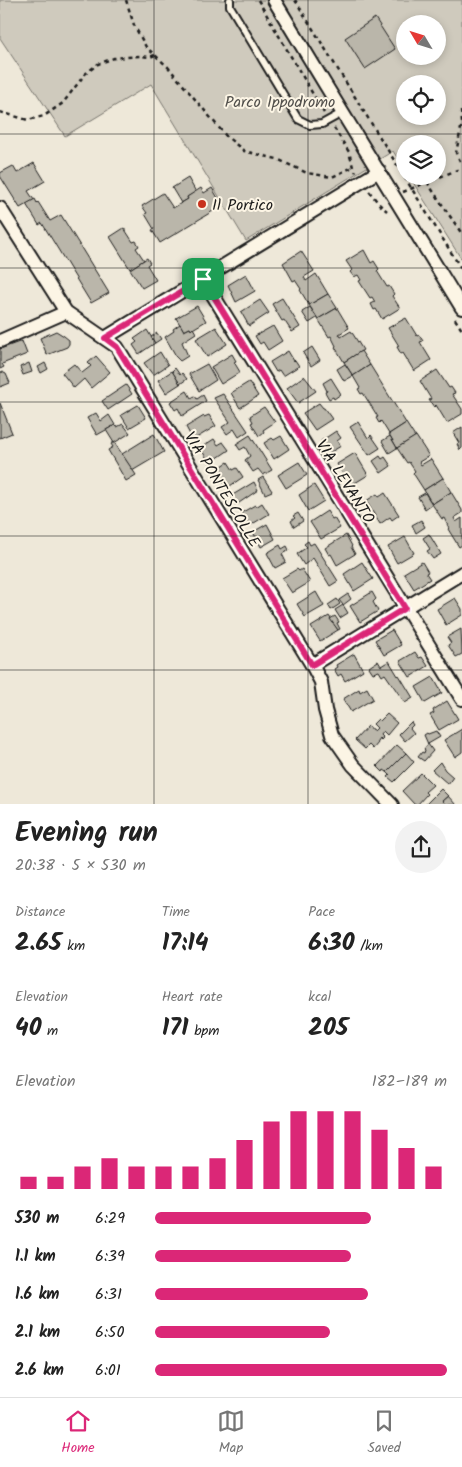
<!DOCTYPE html>
<html lang="en">
<head>
<meta charset="utf-8">
<style>
  body { margin:0; font-family:Kalam,sans-serif; background:#f2f2f2; color:#222; height:100vh; display:flex; flex-direction:column; font-size:19px; white-space:nowrap }
  * { box-sizing:border-box; margin:0 }
  p { font-size:16px; color:#767676 }
  .icon { flex:none; width:28px; height:28px; fill:none; stroke:currentColor; stroke-width:2; stroke-linecap:round; stroke-linejoin:round }
  .map { position:relative; height:804px; overflow:hidden }
  .sheet { display:flex; flex-direction:column; background:#fff; flex:1 }
  .sheet>* { flex:none }
  .needle { width:32px; rotate:308deg }
  .tools { position:absolute; left:396px; top:15px; display:grid; gap:10px }
  .tools a { display:grid; place-items:center; width:50px; height:50px; border-radius:50%; background:#fff; box-shadow:0 2px 8px #0003; font-size:25px }
  .pin { position:absolute; display:grid; place-items:center; width:42px; height:42px; color:#fff; margin:-21px; border-radius:10px; box-shadow:0 2px 8px #0006 }
  .round { display:grid; place-items:center; flex:none; width:52px; height:52px; border-radius:26px; background:#f2f2f2 }
  .head { display:flex; align-items:center; justify-content:space-between; height:85px; padding:0 15px }
  h1 { font-size:28px; font-weight:800; line-height:38px }
  .figures { display:grid; grid-template-columns:repeat(3,1fr); gap:8px; height:85px; padding:5px 15px }
  .figures div { display:grid; align-content:center }
  .figures b { font-size:25px; font-weight:800 }
  .figures small { font-size:14px; font-weight:400 }
  .figures p { font-size:14px }
  .chart { height:140px; padding:10px 15px }
  .chart p { display:flex; justify-content:space-between }
  .chart svg { width:100%; height:90px; margin-top:5px; stroke:#db2777; stroke-width:6 }
  ul { padding:0 15px; list-style:none; font-size:16px }
  li { display:grid; grid-template-columns:80px 60px 1fr; align-items:center; height:38px }
  li i { height:12px; border-radius:6px; background:#db2777 }
  .tabs { display:flex; justify-content:space-around; align-items:center; height:70px; border-top:1px solid #e0e0e0; background:#fff; font-size:14px; color:#767676 }
  .tabs a { display:grid; justify-items:center; gap:2px }
  .tabs .active { color:#db2777 }
  .map>svg:first-child { display:block }
  .green { fill:#cfcabd; stroke:#76736c; fill-rule:evenodd }
  .building { fill:#bab6aa; stroke:#1c1c1c }
  .lines { fill:none; stroke-linecap:round; stroke-linejoin:round }
  .service-casing { stroke:#1c1c1c; stroke-width:10 }
  .minor-casing { stroke:#1c1c1c; stroke-width:16 }
  .path { stroke:#1c1c1c; stroke-width:2.5; stroke-dasharray:4 4; stroke-linecap:butt }
  .service { stroke:#fcf5e5; stroke-width:6 }
  .minor { stroke:#fcf5e5; stroke-width:12 }
  .route-casing { stroke:#fff; stroke-width:10 }
  .route { stroke:#db2777; stroke-width:6 }
  .grid { fill:none; stroke:#1c1c1c; stroke-width:1; stroke-opacity:0.55 }
  .poi-dot { fill:#c8321e; stroke:#fcf5e5; stroke-width:2 }
  .labels { text-anchor:middle; stroke-width:4; stroke-linejoin:round; paint-order:stroke }
  .park-label { font-size:16px; fill:#52504c; stroke:#fcf5e5 }
  .poi-label { font-size:16px; fill:#1c1c1c; stroke:#fcf5e5; text-anchor:start }
  .street-label { font-size:16px; fill:#1c1c1c; stroke:#fcf5e5 }
</style>
</head>
<body>
<div class="map">
<svg width="462" height="805" viewBox="0 0 462 805">
  <rect width="100%" height="100%" fill="#eee8d9"/>
  <filter id="ink" filterUnits="userSpaceOnUse"><feTurbulence type="fractalNoise" baseFrequency=".02" numOctaves="2"/><feDisplacementMap in="SourceGraphic" scale="10" xChannelSelector="R" yChannelSelector="G"/><feConvolveMatrix kernelMatrix="1 2 1 2 8 2 1 2 1" color-interpolation-filters="sRGB"/></filter>
  <g filter="url(#ink)">
    <path class="green" d="M 0,0 L 462,0 L 462,260 L 409,176 L 438,176 L 438,144 L 405,144 L 405,170 L 393,151 L 246,241 L 151,84 L 65,136 L 0,38 ZM 405,24 L 438,24 L 438,56 L 405,56 ZM 405,84 L 438,84 L 438,116 L 405,116 Z"/>
    <g class="building">
      <polygon points="375,18 395,49 365,69 345,38"/>
      <polygon points="34,163 45,181 28,191 34,200 20,208 0,176 0,173 13,166 17,173"/>
      <polygon points="188,178 196,192 187,197 188,199 181,203 172,188"/>
      <polygon points="201,188 204,193 212,188 221,203 217,206 218,208 160,243 152,230 154,229 145,214 147,213 142,206 163,193 173,208 188,199 187,197"/>
      <polygon points="35,199 37,203 38,202 50,221 61,215 109,293 91,303 42,223 39,225 26,204"/>
      <polygon points="124,228 133,242 136,241 139,246 136,248 144,260 130,269 110,237"/>
      <polygon points="364,250 371,263 374,261 379,269 377,271 387,287 389,286 394,294 392,296 400,308 382,319 376,309 374,310 371,304 375,302 372,297 370,298 359,281 361,280 358,275 354,277 350,272 352,270 346,261"/>
      <polygon points="301,251 314,271 304,277 306,281 316,274 328,294 309,305 300,290 301,289 295,280 293,281 283,263"/>
      <polygon points="147,258 150,263 147,265 156,280 142,288 130,269"/>
      <polygon points="246,274 255,291 236,302 228,285"/>
      <polygon points="328,294 337,308 318,319 309,305"/>
      <polygon points="282,298 300,327 292,332 284,320 282,321 272,304"/>
      <polygon points="260,300 269,313 249,326 241,312"/>
      <polygon points="197,306 206,321 191,330 190,328 184,331 176,318"/>
      <polygon points="310,307 317,318 309,323 302,312"/>
      <polygon points="337,308 349,328 339,334 341,337 351,331 363,350 344,362 335,347 336,346 331,336 329,337 318,319"/>
      <polygon points="406,318 417,336 419,335 423,341 420,342 431,360 414,371 403,353 401,354 397,347 399,346 388,328"/>
      <polygon points="180,324 184,331 190,328 191,330 193,328 196,333 182,342 188,356 180,361 175,356 176,356 165,337 174,331 173,329"/>
      <polygon points="273,326 282,341 268,350 263,342 260,344 255,336"/>
      <polygon points="216,327 227,344 207,357 196,339"/>
      <polygon points="147,330 155,343 139,354 133,345 137,342 134,339"/>
      <polygon points="56,331 64,336 69,340 69,344 67,347 47,355 40,338"/>
      <polygon points="157,333 161,339 155,343 151,337"/>
      <polygon points="22,341 27,354 2,364 4,367 0,369 0,349"/>
      <polygon points="312,347 320,360 311,366 303,353"/>
      <polygon points="288,351 294,361 295,360 299,366 283,376 279,370 276,372 270,362"/>
      <polygon points="361,351 370,365 353,376 344,362"/>
      <polygon points="160,352 168,365 153,375 144,363"/>
      <polygon points="232,354 236,361 234,362 240,372 221,384 211,367"/>
      <polygon points="96,356 110,372 91,388 84,379 74,388 62,373 74,364 82,373 91,366 88,363"/>
      <polygon points="29,363 32,372 23,375 20,367"/>
      <polygon points="45,363 48,369 41,373 38,367"/>
      <polygon points="207,364 216,380 199,391 189,374"/>
      <polygon points="345,364 353,376 344,381 337,369"/>
      <polygon points="370,365 406,423 389,434 381,421 379,423 376,418 378,417 363,393 361,394 358,389 360,388 353,376"/>
      <polygon points="175,368 180,375 182,373 187,379 180,384 172,371"/>
      <polygon points="437,370 449,388 451,387 455,393 452,394 462,409 462,414 447,423 436,405 434,407 429,400 431,399 420,381"/>
      <polygon points="172,371 180,384 166,393 158,380"/>
      <polygon points="2,372 6,374 10,383 0,387 0,373"/>
      <polygon points="304,376 316,391 298,403 287,388"/>
      <polygon points="331,378 341,394 334,399 333,397 329,399 325,392 327,391 323,383"/>
      <polygon points="249,382 258,396 240,408 231,393"/>
      <polygon points="126,385 132,394 108,410 102,401"/>
      <polygon points="187,391 191,398 195,396 197,399 203,395 206,401 182,416 178,408 175,410 170,402"/>
      <polygon points="223,394 248,431 239,437 234,429 227,434 222,427 230,422 214,398"/>
      <polygon points="0,403 12,433 0,438"/>
      <polygon points="319,403 323,408 324,408 332,419 315,430 303,413"/>
      <polygon points="138,405 146,418 129,428 121,415"/>
      <polygon points="264,407 275,422 263,430 264,432 259,436 251,423 253,422 250,416"/>
      <polygon points="96,413 101,421 109,415 115,425 97,435 87,418"/>
      <polygon points="209,415 216,426 193,440 186,427 204,416 204,417"/>
      <polygon points="358,422 368,438 371,435 380,448 369,455 350,427"/>
      <polygon points="406,423 415,437 397,448 389,434"/>
      <polygon points="123,424 130,433 114,443 106,430 115,425 117,427"/>
      <polygon points="462,427 462,448 460,450 457,444 459,443 453,433"/>
      <polygon points="336,431 341,438 337,441 341,446 329,453 321,441"/>
      <polygon points="154,434 164,452 132,471 122,454"/>
      <polygon points="250,435 272,470 263,475 258,469 253,472 245,460 250,456 245,447 240,450 236,444"/>
      <polygon points="281,436 289,449 274,459 264,443 272,438 274,440"/>
      <polygon points="390,436 397,448 389,453 382,441"/>
      <polygon points="416,436 429,456 419,462 421,465 431,459 443,478 424,490 413,473 415,471 409,462 407,463 397,448"/>
      <polygon points="214,439 218,445 223,442 229,450 210,463 200,448"/>
      <polygon points="114,442 136,475 126,481 108,450 113,447 111,444"/>
      <polygon points="355,453 368,475 350,486 337,464"/>
      <polygon points="380,456 382,459 385,457 391,466 381,473 373,461"/>
      <polygon points="228,462 233,470 237,468 243,477 227,488 216,470"/>
      <polygon points="299,462 307,475 286,488 278,475"/>
      <polygon points="263,477 272,491 265,494 258,480"/>
      <polygon points="443,478 451,492 432,504 424,490"/>
      <polygon points="254,482 258,490 236,505 231,496"/>
      <polygon points="314,485 324,501 308,511 299,495"/>
      <polygon points="451,492 462,510 462,513 454,518 456,522 462,518 462,545 459,547 448,529 449,528 444,518 442,519 432,504"/>
      <polygon points="385,493 399,515 392,520 390,517 380,524 366,501 377,494 379,497"/>
      <polygon points="425,493 432,504 425,509 418,497"/>
      <polygon points="262,503 269,514 249,526 241,513 255,505 256,507"/>
      <polygon points="327,511 332,519 334,518 340,528 321,539 310,522"/>
      <polygon points="298,513 303,521 294,527 291,521 295,518 293,516"/>
      <polygon points="421,520 425,527 416,533 412,525"/>
      <polygon points="267,524 275,539 261,547 253,532"/>
      <polygon points="429,534 441,554 433,559 427,551 430,549 423,538"/>
      <polygon points="346,535 352,546 351,547 355,554 337,565 331,554 329,555 325,548"/>
      <polygon points="405,537 414,553 397,563 388,547"/>
      <polygon points="308,541 310,545 314,543 338,581 330,586 313,558 304,565 297,554 307,547 304,544"/>
      <polygon points="280,545 282,549 287,546 289,550 282,554 286,562 275,568 267,553"/>
      <polygon points="362,562 373,579 354,591 344,574"/>
      <polygon points="422,562 428,572 426,573 430,579 414,589 404,573"/>
      <polygon points="297,569 299,571 302,569 310,582 292,593 282,578"/>
      <polygon points="316,592 324,606 305,617 297,604"/>
      <polygon points="372,592 376,599 373,602 378,611 360,622 350,606"/>
      <polygon points="348,594 351,599 343,605 339,600"/>
      <polygon points="455,598 462,609 462,615 446,625 437,609"/>
      <polygon points="337,599 340,604 331,610 328,605"/>
      <polygon points="343,605 348,613 340,618 335,610"/>
      <polygon points="329,616 338,630 320,641 311,627"/>
      <polygon points="335,616 339,622 337,623 340,629 338,630 330,619"/>
      <polygon points="461,629 462,654 456,657 448,645 451,643 447,637"/>
      <polygon points="392,630 401,645 384,655 375,640"/>
      <polygon points="415,652 419,658 422,657 428,666 410,677 400,661"/>
      <polygon points="354,654 363,670 345,681 341,674 338,676 334,669 337,667 336,665"/>
      <polygon points="378,661 381,666 389,661 398,676 399,675 413,698 405,703 385,674 382,676 379,671 373,673 369,667"/>
      <polygon points="433,677 442,693 425,703 416,687"/>
      <polygon points="367,688 373,699 351,712 343,699 359,689 360,692"/>
      <polygon points="447,701 458,719 439,730 430,715 434,713 433,710"/>
      <polygon points="387,714 397,723 387,735 383,731 380,735 383,738 381,740 379,738 377,741 378,743 373,749 369,745 365,749 355,740 368,726 374,731 377,728 373,724 378,719 380,721"/>
      <polygon points="411,722 413,725 410,728 414,733 405,741 399,734"/>
      <polygon points="462,729 462,752 455,757 444,740"/>
      <polygon points="436,731 440,737 428,744 424,735 427,733 428,734"/>
      <polygon points="428,744 433,751 424,761 418,757 422,752 424,753 425,750 424,749"/>
      <polygon points="397,745 406,753 387,772 384,770 383,772 377,766"/>
      <polygon points="406,753 414,762 394,782 388,777 390,775 387,772"/>
      <polygon points="440,762 445,770 453,777 448,784 432,770"/>
      <polygon points="421,773 433,785 425,792 427,794 417,805 415,805 402,791"/>
      <polygon points="441,789 448,796 442,801 446,805 425,805"/>
      <polygon points="448,796 456,805 446,805 442,801"/>
    </g>
    <g class="lines">
      <g class="service-casing">
        <polyline id="service" points="230,0 230,6 298,119 310,125 322,124 342,113"/>
      </g>
      <g class="minor-casing">
        <g id="minor">
          <path d="M 274,0 C 336,103 399,205 462,308"/>
          <polyline points="0,208 66,312 117,347 312,665 321,682 325,710 332,735 353,765 392,805"/>
          <polyline points="203,279 462,699"/>
          <polyline points="105,338 379,171"/>
          <polyline points="0,341 66,312"/>
          <polyline points="312,665 462,573"/>
        </g>
      </g>
      <g class="path">
        <polyline points="126,0 134,25 146,47 168,67 226,136 244,151 277,159 307,173 332,177 353,167"/>
        <polyline points="258,0 324,113"/>
        <polyline points="295,0 462,270"/>
        <polyline points="461,111 462,123 456,153 462,165"/>
        <polyline points="0,112 28,120 44,116 63,103 85,74 98,64 114,58 140,56 150,57 155,55"/>
        <polyline points="334,128 349,152 353,167 356,172"/>
        <polyline points="427,182 462,234"/>
        <polyline points="369,191 379,204 387,211"/>
        <polyline points="403,192 462,168"/>
        <polyline points="455,319 462,330"/>
      </g>
      <use href="#service" class="service"/>
      <use href="#minor" class="minor"/>
    </g>
  </g>
  <g class="lines" filter="url(#ink)">
    <g class="route-casing">
      <polygon id="route" points="203,279 405,608 312,665 117,347 105,338"/>
    </g>
    <use href="#route" class="route"/>
  </g>
  <path class="grid" d="M 154,0 L 154,805M 308,0 L 308,805M 0,134 L 462,134M 0,268 L 462,268M 0,402 L 462,402M 0,536 L 462,536M 0,670 L 462,670"/>
  <circle class="poi-dot" cx="202" cy="204" r="5"/>
  <g class="labels">
    <g class="park-label">
      <text x="280" y="107">Parco Ippodromo</text>
    </g>
    <g class="poi-label">
      <text x="212" y="210">Il Portico</text>
    </g>
    <g class="street-label">
      <text transform="translate(346 481) rotate(58)" y="6">VIA LEVANTO</text>
      <text transform="translate(223 489) rotate(59)" y="6">VIA PONTESCOLLE</text>
    </g>
  </g>
</svg>
<div class="tools">
<a><svg class="needle" viewBox="-14 -14 28 28"><path d="M0-13l5 13h-10z" fill="#e53935"/><path d="M0 13l5-13h-10z" fill="#767676"/></svg></a>
<a><svg class="icon" aria-label="locate" viewBox="0 0 24 24"><circle cx="12" cy="12" r="6"/><path d="M12 2v4M12 18v4M2 12h4M18 12h4"/></svg></a>
<a><svg class="icon" aria-label="layers" viewBox="0 0 24 24"><path d="M12 4l9 5-9 5-9-5zM3 14l9 5 9-5"/></svg></a>
</div>
<div class="pin" style="left:203px;top:279px;background:#1e9e55"><svg class="icon" aria-label="arrive" viewBox="0 0 24 24"><path d="M6 21V4h12l-3 4 3 4H6"/></svg></div>
</div>
<section class="sheet">
<div class="head"><div><h1>Evening run</h1><p>20:38 · 5 × 530 m</p></div><a class="round"><svg class="icon" aria-label="share" viewBox="0 0 24 24"><path d="M12 15V3M7 8l5-5 5 5M5 13v7h14v-7"/></svg></a></div>
<div class="figures">
<div><p>Distance</p><b>2.65<small> km</small></b></div>
<div><p>Time</p><b>17:14</b></div>
<div><p>Pace</p><b>6:30<small> /km</small></b></div>
</div>
<div class="figures">
<div><p>Elevation</p><b>40<small> m</small></b></div>
<div><p>Heart rate</p><b>171<small> bpm</small></b></div>
<div><p>kcal</p><b>205</b></div>
</div>
<div class="chart"><p><span>Elevation</span>182–189 m</p>
<svg viewBox="0 0 160 44" preserveAspectRatio="none"><path d="M5 44V38M15 44V38M25 44V33M35 44V29M45 44V33M55 44V33M65 44V33M75 44V29M85 44V20M95 44V11M105 44V6M115 44V6M125 44V6M135 44V15M145 44V24M155 44V33"/></svg>
</div>
<ul>
<li><b>530 m</b>6:29<i style="width:74%"></i></li>
<li><b>1.1 km</b>6:39<i style="width:67%"></i></li>
<li><b>1.6 km</b>6:31<i style="width:73%"></i></li>
<li><b>2.1 km</b>6:50<i style="width:60%"></i></li>
<li><b>2.6 km</b>6:01<i style="width:100%"></i></li>
</ul>
</section>
<nav class="tabs">
<a class="active"><svg class="icon" aria-label="home" viewBox="0 0 24 24"><path d="M3 11l9-7 9 7M6 9v11h12V9"/></svg>Home</a>
<a><svg class="icon" aria-label="map" viewBox="0 0 24 24"><path d="M3 6l6-2 6 2 6-2v14l-6 2-6-2-6 2zM9 4v14M15 6v14"/></svg>Map</a>
<a><svg class="icon" aria-label="saved" viewBox="0 0 24 24"><path d="M7 4h10v16l-5-4-5 4z"/></svg>Saved</a>
</nav>
</body>
</html>
